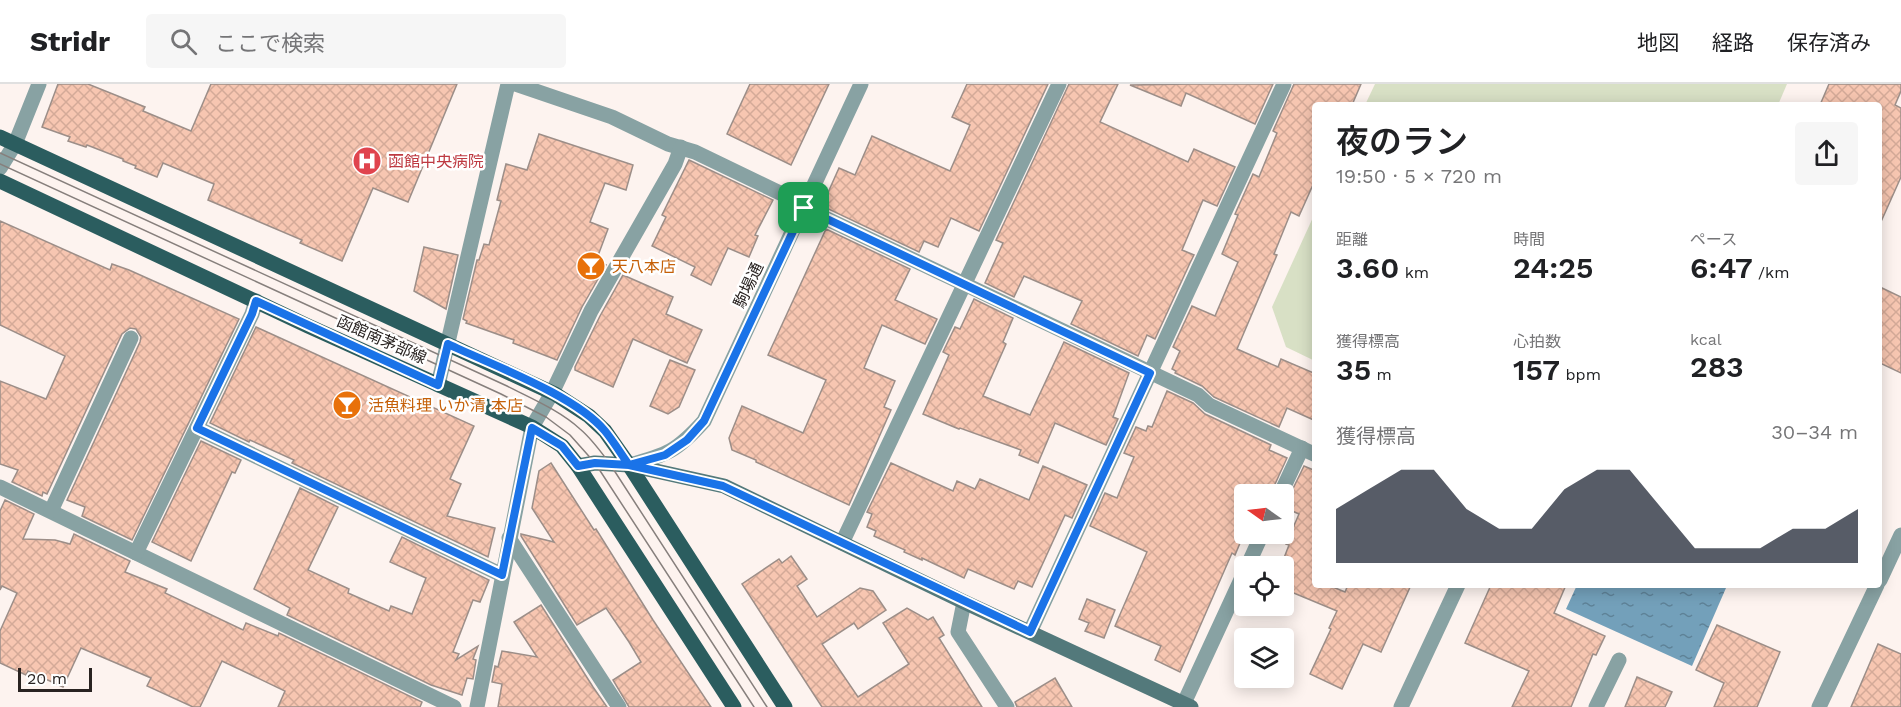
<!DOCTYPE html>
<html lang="ja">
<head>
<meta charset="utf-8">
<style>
  body { margin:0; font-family:"Work Sans","Noto Sans JP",sans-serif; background:#f6f6f6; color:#202124; height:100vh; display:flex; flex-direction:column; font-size:22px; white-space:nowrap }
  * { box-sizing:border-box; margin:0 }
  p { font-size:20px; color:#757577 }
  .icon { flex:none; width:33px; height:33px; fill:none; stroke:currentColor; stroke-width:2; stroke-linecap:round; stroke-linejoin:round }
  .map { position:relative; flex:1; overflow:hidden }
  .sheet { position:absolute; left:1312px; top:18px; width:570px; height:486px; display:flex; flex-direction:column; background:#fff; border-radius:6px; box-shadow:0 3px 15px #0003 }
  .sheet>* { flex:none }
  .needle { width:39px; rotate:284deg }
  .fabs { position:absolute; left:1234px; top:400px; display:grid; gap:12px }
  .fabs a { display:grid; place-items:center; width:60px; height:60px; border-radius:6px; background:#fff; box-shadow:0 3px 15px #0003; font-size:30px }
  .scale { position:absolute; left:18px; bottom:15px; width:74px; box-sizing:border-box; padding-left:6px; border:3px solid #292321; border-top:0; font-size:16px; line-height:21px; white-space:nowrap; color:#292321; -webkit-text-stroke:4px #fff; paint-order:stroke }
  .pin { position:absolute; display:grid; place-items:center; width:51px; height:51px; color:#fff; margin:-26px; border-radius:12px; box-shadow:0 3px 9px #0006 }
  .round { display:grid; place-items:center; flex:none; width:63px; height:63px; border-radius:6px; background:#f6f6f6 }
  .headline { display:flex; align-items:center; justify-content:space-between; height:102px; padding:0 24px }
  h1 { font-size:33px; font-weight:600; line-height:45px }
  .stats { display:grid; grid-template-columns:repeat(3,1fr); gap:9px; height:102px; padding:6px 24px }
  .stats div { display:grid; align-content:center }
  .stats b { font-size:30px; font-weight:600 }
  .stats small { font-size:16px; font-weight:400 }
  .stats p { font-size:16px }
  .chart { height:168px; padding:12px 24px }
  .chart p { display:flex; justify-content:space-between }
  .chart svg { width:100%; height:108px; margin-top:6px; fill:#111827; opacity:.7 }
  header { display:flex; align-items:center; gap:36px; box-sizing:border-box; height:84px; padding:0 30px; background:#fff; border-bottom:2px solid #e0e0e0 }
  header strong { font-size:28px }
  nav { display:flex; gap:33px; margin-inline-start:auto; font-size:21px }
  .search { width:420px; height:54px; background:#f6f6f6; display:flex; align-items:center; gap:15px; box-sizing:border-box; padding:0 21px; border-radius:6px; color:#757577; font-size:22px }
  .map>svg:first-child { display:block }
  .pitch { fill:#d8e0c5 }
  .water { fill:url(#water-ripples) }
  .building { fill:url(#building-cross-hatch); stroke:#9c8e88; stroke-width:1.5 }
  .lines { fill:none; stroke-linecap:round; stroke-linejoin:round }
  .street { stroke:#88a2a3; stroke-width:15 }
  .secondary { stroke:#53797b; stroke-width:15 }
  .primary { stroke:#2b5d5f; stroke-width:15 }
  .tram { stroke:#867f7c; stroke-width:1.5 }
  .route-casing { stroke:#fff; stroke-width:12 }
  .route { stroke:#1a73e8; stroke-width:8 }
  .labels { text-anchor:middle; stroke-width:5; stroke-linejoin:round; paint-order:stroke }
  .health-label { font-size:16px; fill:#be3a42; stroke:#fff; text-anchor:start }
  .food-label { font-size:16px; fill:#c56008; stroke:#fff; text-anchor:start }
  .street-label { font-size:16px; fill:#292321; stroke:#fff }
</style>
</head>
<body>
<header>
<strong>Stridr</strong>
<div class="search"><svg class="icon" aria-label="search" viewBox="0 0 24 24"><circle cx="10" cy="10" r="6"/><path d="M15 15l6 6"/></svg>ここで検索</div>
<nav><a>地図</a><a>経路</a><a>保存済み</a></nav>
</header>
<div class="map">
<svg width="1901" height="623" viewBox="0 0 1901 623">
  <defs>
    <pattern id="water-ripples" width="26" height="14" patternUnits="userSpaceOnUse" patternTransform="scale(1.5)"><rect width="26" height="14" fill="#73a0ba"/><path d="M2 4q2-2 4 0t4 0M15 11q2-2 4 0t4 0" fill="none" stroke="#5e8297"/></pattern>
    <pattern id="building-cross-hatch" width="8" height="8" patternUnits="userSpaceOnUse" patternTransform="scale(1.5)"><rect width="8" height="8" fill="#f7c6b1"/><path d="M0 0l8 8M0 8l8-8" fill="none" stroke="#d4aa98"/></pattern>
  </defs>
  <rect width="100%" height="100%" fill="#fdf3ef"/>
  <g class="pitch">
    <polygon points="1375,0 1787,0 1778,21 1365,21"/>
    <polygon points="1315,129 1315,277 1286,263 1272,223"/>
  </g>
  <polygon class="water" points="1577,501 1720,501 1726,504 1692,582 1566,525"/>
  <g class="building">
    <polygon points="58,0 88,0 145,23 143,27 191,47 211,0 457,0 408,118 373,104 342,177 300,159 302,156 208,116 214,100 163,79 157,93 135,84 136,82 123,77 123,75 87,61 86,63 68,57 70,53 42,43"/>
    <polygon points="750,0 829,0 791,81 727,50"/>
    <polygon points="967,0 1048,0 979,147 951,134 938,163 924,157 919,168 822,122 839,84 855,91 872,52 950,87 970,41 952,33"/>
    <polygon points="1069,0 1118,0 1100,38 1188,78 1194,65 1235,83 1217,122 1203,116 1182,166 1194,171 1190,179 1155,255 1147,251 1138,272 1071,240 1082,217 1024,192 1014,213 985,199 1003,159 996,156"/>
    <polygon points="1190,0 1273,0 1255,40 1186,9 1181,22 1130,1"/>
    <polygon points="1294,0 1361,0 1352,21 1316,21 1316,94 1299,132 1291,128 1274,170 1277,171 1237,265 1278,283 1281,275 1316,290 1316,337 1287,324 1279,343 1214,313 1202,302 1175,289 1176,287 1172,285 1180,267 1173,263 1192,222 1215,232 1238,178 1222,170 1238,131 1235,130 1253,90 1259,93 1277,49 1273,47"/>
    <polygon points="1829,0 1901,0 1901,7 1895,21 1901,24 1901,93 1880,140 1880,21 1820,21"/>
    <polygon points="539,50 633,81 626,106 605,99 590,138 608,145 596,177 606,181 582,223 557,276 513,259 514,256 466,239 467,237 463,235 477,176 479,176 484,160 489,161 501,117 497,116 506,80 527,86"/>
    <polygon points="689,76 773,116 755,151 758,152 749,173 728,164 711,201 691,191 695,183 652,162 666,133 662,131"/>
    <polygon points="0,137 110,186 112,180 129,186 239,235 132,456 82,432 85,423 67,416 140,258 141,253 136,245 130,244 122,250 47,410 43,408 42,412 12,398 18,386 0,380 0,297 46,315 65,272 0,241"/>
    <polygon points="826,145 910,185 895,216 937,235 925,260 882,241 864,284 895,297 884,323 891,326 849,421 756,378 756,376 732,366 729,354 742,322 803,349 826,296 768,271"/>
    <polygon points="424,163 458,171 446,225 414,207"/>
    <polygon points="623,191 673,213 666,230 702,246 687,279 633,255 613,303 575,286 575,283 600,232"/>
    <polygon points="1880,203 1901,213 1901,289 1880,279"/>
    <polygon points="974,215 1013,234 1003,258 1006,260 983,312 1030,331 1064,258 1129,289 1113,333 1118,335 1106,361 1055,339 1038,379 1019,371 1021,366 960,344 959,345 923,330 949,271 943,268 955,243 960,245"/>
    <polygon points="256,243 474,342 450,395 461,400 447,432 495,444 488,473 292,379 294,376 250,356 249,358 210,339"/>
    <polygon points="670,276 695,286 679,323 668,330 650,322"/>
    <polygon points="1167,307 1193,319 1205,330 1271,361 1269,366 1287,374 1270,411 1245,411 1245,447 1235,471 1232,469 1180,588 1155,576 1161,562 1115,542 1147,468 1090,442 1105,409 1117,414 1134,373 1124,369 1136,343 1146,347 1148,342 1152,343"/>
    <polygon points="201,357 241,376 235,389 232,388 191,477 152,458"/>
    <polygon points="551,379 594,446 596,445 653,536 711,623 629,623 613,596 641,578 629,558 606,524 577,541 521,452 521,450 554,458 532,424 539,387"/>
    <polygon points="891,379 953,407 957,397 975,405 980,395 1029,416 1043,382 1087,401 1072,434 1065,431 1032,503 1018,497 1014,505 968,485 964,494 922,474 922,476 904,468 905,466 874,452 876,447 867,443 872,430 867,428"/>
    <polygon points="1304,382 1316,387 1316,501 1328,501 1345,508 1348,501 1411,501 1381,568 1363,560 1342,605 1310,590 1331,545 1329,544 1337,527 1284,505 1284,474 1289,461 1286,460 1299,430 1290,426 1292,421 1286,419"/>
    <polygon points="300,404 338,423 308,486 349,505 348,509 389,527 391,522 412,530 426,494 390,478 402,453 489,496 480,518 473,516 453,568 459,570 456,576 478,562 473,575 476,576 473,595 467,594 462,611 431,601 287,531 290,524 254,505"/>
    <polygon points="5,416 34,430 23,455 55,456 70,460 74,450 130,477 125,488 167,505 165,509 243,546 246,539 278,552 279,549 422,618 420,623 278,623 285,607 222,577 200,623 193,623 147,602 151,594 81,564 63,603 28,587 26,591 0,579 0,547 17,509 2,502 0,506 0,427"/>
    <polygon points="791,472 807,495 797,502 817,533 860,504 873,507 886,526 858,545 854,539 822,560 858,613 909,580 883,539 907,524 928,536 933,533 944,551 939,554 982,623 822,623 742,500 779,475 782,479"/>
    <polygon points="1491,501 1566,501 1554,529 1605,552 1596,571 1593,570 1571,623 1512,623 1529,587 1465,559"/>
    <polygon points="1087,515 1115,526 1104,554 1085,547 1089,539 1079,535"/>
    <polygon points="541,521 593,603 607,623 498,623 502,600 492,598 495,582 498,583 502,567 537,573 514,538"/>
    <polygon points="1717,541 1780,568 1757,623 1714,623 1724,599 1696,586"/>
    <polygon points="1878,560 1901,570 1901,623 1851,623"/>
    <polygon points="1637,593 1672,608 1665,623 1625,623"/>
    <polygon points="1055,594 1072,623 1017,623 1015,618"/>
  </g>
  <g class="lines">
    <g class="street">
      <polyline points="515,0 612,33 668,60 695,68 780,109 804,124 1198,311 1209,321 1316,371"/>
      <polyline points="0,84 15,60 39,0"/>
      <polyline points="438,301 508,0"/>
      <polyline points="197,344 502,491"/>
      <path d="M 629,381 C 667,371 677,367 704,337 L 861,0"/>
      <polyline points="0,403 454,623"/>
      <polyline points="1280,411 1302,364"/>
      <polyline points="51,427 131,254"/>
      <polyline points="509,454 619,623"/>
      <polyline points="842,459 1059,0"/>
      <polyline points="136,469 252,230 256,217"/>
      <polyline points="1247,483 1262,450"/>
      <polyline points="1880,496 1901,451"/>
      <polyline points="964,518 958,548 1007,623"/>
      <polyline points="1030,548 1284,0"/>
      <polyline points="1184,619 1245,487"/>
      <polyline points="477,623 532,343 552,309 591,227 675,80 681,63"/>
      <polyline points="1401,623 1458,501"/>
      <polyline points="1596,623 1619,576"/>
      <polyline points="1819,623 1877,501"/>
    </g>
    <polyline class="secondary" points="578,382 595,379 629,381 724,402 964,518 1191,623"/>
    <g class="primary">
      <polyline points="0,53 555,310 589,332 605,347 629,381 785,623"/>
      <polyline points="0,97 308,242 532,343 562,362 578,382 734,623"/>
    </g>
    <g class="tram">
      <path d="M 0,69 L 507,302 C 532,315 559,326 580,345 C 592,355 601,368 610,380 L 767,623"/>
      <polyline points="0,80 501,310 546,333 570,351 595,379 754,623"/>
    </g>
  </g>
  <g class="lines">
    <g class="route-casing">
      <path id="route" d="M 804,124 L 704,337 L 687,356 L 665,371 L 629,381 L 595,379 L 578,382 L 562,362 L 532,344 L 502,491 L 197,344 L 252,230 L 256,217 L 438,301 L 448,260 C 492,281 575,311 605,347 C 614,358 621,370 629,381 L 723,402 L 1030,548 L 1150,289 L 804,124"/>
    </g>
    <use href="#route" class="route"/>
  </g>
  <defs>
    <g id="hospital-disc" transform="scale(1.5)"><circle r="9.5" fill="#e0444e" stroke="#fff"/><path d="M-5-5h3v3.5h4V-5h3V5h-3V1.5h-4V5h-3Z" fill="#fff"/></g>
    <g id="bar-disc" transform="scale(1.5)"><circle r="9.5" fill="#e8710a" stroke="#fff"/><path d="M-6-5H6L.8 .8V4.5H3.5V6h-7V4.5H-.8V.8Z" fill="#fff"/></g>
  </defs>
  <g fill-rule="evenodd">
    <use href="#hospital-disc" x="367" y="77"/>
    <use href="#bar-disc" x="591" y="182"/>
    <use href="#bar-disc" x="347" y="321"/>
  </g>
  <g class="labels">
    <g class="health-label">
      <text x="388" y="83">函館中央病院</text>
    </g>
    <g class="food-label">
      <text x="612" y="188">天八本店</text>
      <text x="368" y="327">活魚料理 いか清 本店</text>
    </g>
    <g class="street-label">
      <text transform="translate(748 201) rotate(-65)" y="6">駒場通</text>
      <text transform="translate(382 255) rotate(24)" y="6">函館南茅部線</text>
    </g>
  </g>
</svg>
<div class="fabs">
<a><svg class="needle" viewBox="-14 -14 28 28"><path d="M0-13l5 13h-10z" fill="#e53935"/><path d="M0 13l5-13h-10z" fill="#757577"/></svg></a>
<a><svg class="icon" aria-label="locate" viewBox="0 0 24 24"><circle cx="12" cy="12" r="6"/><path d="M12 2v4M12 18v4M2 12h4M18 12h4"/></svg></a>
<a><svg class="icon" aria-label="layers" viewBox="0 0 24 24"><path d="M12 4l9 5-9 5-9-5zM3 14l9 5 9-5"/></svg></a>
</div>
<div class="scale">20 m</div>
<div class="pin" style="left:804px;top:124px;background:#1e9e55"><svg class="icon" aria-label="arrive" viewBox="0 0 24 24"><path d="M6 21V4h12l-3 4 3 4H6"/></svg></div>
<section class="sheet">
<div class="headline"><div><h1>夜のラン</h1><p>19:50 · 5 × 720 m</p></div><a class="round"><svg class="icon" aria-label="share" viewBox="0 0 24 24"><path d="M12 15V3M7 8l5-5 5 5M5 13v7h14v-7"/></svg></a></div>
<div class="stats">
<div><p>距離</p><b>3.60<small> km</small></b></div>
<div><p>時間</p><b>24:25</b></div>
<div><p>ペース</p><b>6:47<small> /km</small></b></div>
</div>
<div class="stats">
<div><p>獲得標高</p><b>35<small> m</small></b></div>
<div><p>心拍数</p><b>157<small> bpm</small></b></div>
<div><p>kcal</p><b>283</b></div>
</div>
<div class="chart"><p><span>獲得標高</span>30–34 m</p>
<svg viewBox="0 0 160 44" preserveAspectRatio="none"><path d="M0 44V22L10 14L20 6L30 6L40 22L50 30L60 30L70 14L80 6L90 6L100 22L110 38L120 38L130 38L140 30L150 30L160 22V44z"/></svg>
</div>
</section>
</div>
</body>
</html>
